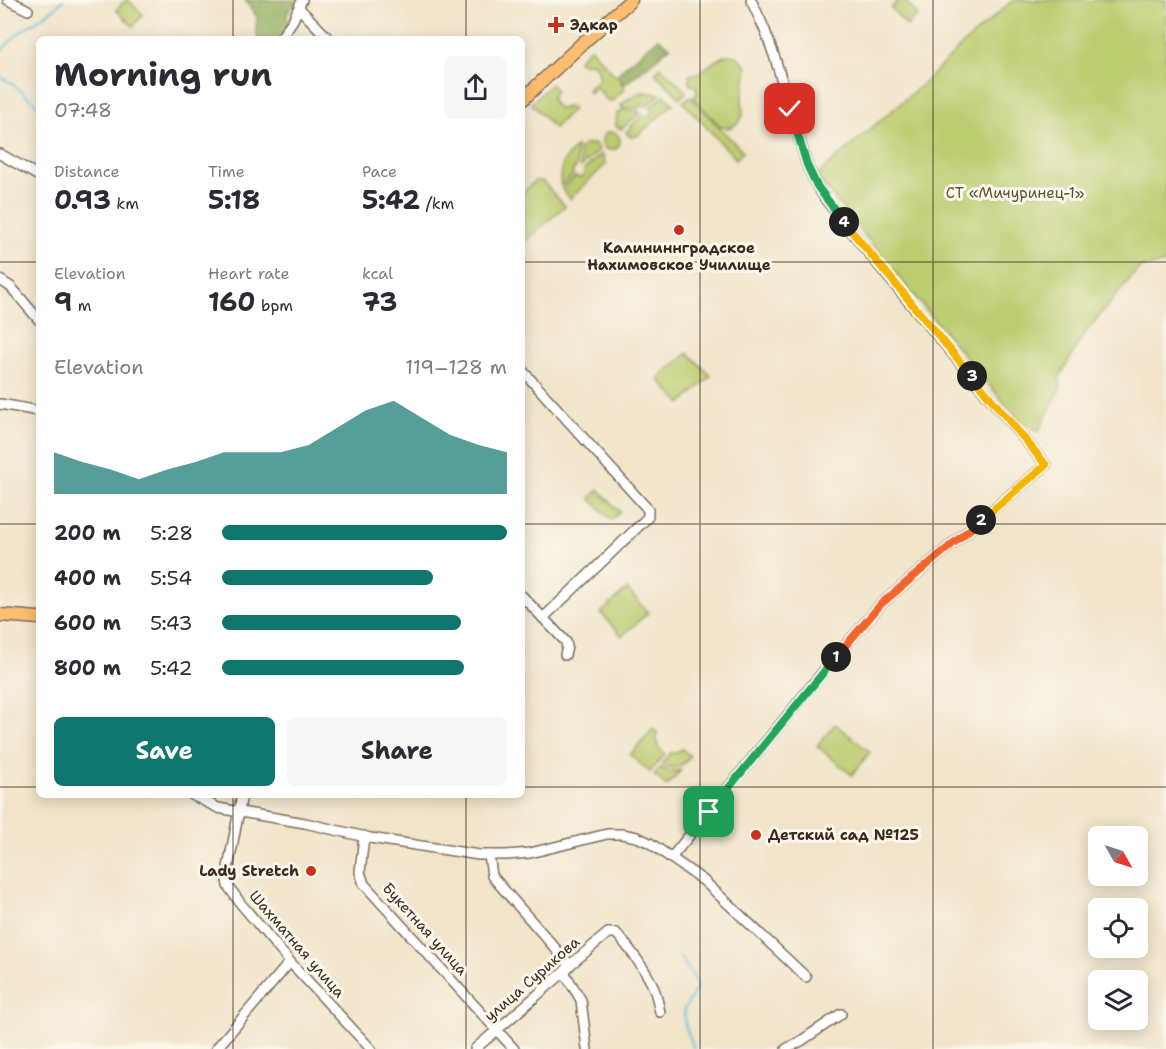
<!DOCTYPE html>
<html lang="en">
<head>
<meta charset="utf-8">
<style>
  body { margin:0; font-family:"Shantell Sans",sans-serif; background:#f7f7f7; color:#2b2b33; height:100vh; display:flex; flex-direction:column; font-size:22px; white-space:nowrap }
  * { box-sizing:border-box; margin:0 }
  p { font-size:20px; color:#7c7c81 }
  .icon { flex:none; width:33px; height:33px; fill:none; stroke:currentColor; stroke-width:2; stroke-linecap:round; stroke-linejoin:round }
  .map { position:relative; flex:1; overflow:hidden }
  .drawer { position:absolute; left:36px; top:36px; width:489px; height:762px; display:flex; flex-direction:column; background:#fff; border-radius:9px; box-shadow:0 3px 15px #0003 }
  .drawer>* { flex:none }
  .needle { width:39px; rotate:129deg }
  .fabs { position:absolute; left:1088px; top:826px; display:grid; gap:12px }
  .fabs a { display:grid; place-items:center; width:60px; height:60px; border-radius:9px; background:#fff; box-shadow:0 3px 15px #0003; font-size:30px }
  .pin { position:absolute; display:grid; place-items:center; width:51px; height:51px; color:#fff; margin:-26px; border-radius:12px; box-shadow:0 3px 9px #0006 }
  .km { position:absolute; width:30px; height:30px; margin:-15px; border-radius:50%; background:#222; color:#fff; font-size:16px; line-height:30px; text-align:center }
  .round { display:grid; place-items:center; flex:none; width:63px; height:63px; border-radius:9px; background:#f7f7f7 }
  .headline { display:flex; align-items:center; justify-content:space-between; height:102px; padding:0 18px }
  h1 { font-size:33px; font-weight:700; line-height:45px }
  .figures { display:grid; grid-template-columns:repeat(3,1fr); gap:9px; height:102px; padding:6px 18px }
  .figures div { display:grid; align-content:center }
  .figures b { font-size:26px; font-weight:700 }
  .figures small { font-size:16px; font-weight:400 }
  .figures p { font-size:16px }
  .chart { height:168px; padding:12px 18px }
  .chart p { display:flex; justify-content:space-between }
  .chart svg { width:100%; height:108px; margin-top:6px; fill:#0f766e; opacity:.7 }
  .button { display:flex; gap:12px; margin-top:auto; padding:12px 18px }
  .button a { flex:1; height:69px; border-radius:9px; background:#0f766e; color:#fff; font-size:24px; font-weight:700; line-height:69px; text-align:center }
  .button a+a { background:#f7f7f7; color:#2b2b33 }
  ul { padding:0 18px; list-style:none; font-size:20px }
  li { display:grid; grid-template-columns:96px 72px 1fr; align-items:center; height:45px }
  li i { height:15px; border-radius:8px; background:#0f766e }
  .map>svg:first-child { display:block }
  .green { fill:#bccc6f; stroke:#7c7b46; stroke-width:1.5 }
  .forest { fill:#95b062; stroke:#686d40; stroke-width:1.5 }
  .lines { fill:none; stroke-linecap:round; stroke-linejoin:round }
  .stream { stroke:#5fbedd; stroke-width:2 }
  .minor-casing { stroke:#7b6b5a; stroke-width:12 }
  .major-casing { stroke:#7b6b5a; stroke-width:15 }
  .minor { stroke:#fff; stroke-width:9 }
  .major { stroke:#fcbd6f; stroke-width:12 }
  .split-1-casing { stroke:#fff; stroke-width:12 }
  .split-2-casing { stroke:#fff; stroke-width:12 }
  .split-3-casing { stroke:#fff; stroke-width:12 }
  .split-4-casing { stroke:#fff; stroke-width:12 }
  .split-5-casing { stroke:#fff; stroke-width:12 }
  .split-1 { stroke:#22a559; stroke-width:8 }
  .split-2 { stroke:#f0652b; stroke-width:8 }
  .split-3 { stroke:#f5b400; stroke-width:8 }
  .split-4 { stroke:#f5b400; stroke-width:8 }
  .split-5 { stroke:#22a559; stroke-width:8 }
  .grid { fill:none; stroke:#3b2a1e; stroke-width:1.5; stroke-opacity:0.55 }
  .poi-dot { fill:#c8321e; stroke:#fbf7ec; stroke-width:2 }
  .labels { text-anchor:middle; stroke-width:6; stroke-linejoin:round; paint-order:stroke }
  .poi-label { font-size:15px; font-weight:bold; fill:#3b2a1e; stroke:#fbf7ec; text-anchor:start }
  .park-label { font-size:15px; fill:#5b5232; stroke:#fbf7ec }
  .street-label { font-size:15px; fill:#3b2a1e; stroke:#fbf7ec }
</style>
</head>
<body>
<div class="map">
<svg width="1166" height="1049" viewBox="0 0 1166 1049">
  <rect width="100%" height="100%" fill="#fbf7ec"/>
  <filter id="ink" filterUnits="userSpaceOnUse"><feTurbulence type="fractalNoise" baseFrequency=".0167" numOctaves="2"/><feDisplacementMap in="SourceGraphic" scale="12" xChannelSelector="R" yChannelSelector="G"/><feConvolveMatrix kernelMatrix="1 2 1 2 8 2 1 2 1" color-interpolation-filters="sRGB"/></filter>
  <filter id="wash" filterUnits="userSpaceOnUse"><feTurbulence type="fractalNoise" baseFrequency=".008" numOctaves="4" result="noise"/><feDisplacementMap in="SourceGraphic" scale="24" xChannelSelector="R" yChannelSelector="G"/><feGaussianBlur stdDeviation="1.35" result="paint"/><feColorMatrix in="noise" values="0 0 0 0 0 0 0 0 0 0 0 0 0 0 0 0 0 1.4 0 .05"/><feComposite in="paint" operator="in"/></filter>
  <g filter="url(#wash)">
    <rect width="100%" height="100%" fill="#f1e4c9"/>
    <g class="green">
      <polygon points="126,0 128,0 143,15 133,26 116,10"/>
      <polygon points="895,0 904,0 918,15 907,26 891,8 896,3"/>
      <polygon points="1013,0 1166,0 1166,263 1139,268 1084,334 1059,378 1061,387 1038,432 1016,416 975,369 816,176 924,83 959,48"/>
      <path d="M 590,48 L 615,75 L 618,76 L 625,89 L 612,101 L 607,100 L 596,87 L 590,93 L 587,90 L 599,79 C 599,70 598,67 591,63 L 582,64 L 578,60 Z"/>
      <path d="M 728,55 L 737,56 L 743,62 L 747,68 L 742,100 L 743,115 L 740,121 L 733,126 L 728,128 L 721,127 L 693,97 L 697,94 L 697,89 L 694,85 L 690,85 L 689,75 C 710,72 711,58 728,55 Z"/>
      <polygon points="661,67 686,92 680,98 655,73"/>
      <path d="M 551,84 L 556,90 L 552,97 C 553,108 561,111 569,106 L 573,109 L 554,128 L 531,103 Z"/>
      <path d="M 643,92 L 660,94 L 647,106 L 642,105 L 639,108 L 622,108 L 621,105 C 628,99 634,94 643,92 Z"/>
      <polygon points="664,95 673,104 637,136 630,137 626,132 642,115 649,116 652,112 650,108"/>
      <polygon points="690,97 743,152 736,159 683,102"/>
      <polygon points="622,110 638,111 640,113 621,129 616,126 617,113 620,113"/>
      <circle cx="611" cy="141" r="9"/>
      <polygon points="595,144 599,150 581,167 579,149 582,147 583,145"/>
      <path d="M 576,147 L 577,166 L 573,170 L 573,175 L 561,186 C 558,169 564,158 576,147 Z"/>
      <polygon points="601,154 604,159 605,165 570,199 562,189 575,177 581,178 584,175 584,170"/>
      <polygon points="535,181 542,181 565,206 523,243 522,193"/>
      <polygon points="688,353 711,376 681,404 658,379"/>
      <polygon points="599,490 620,512 611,520 590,498"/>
      <polygon points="627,589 648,613 622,636 601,613"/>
      <polygon points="835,724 870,752 852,775 817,746"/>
      <path d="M 653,729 L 658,733 C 655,742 658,749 665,754 L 650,772 L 630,755 Z"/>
      <path d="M 682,749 L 690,756 C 683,768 672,770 661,765 L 670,753 L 676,753 Z"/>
      <polygon points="660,768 669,771 681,770 667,786 654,775"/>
    </g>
    <g class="forest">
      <polygon points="245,0 296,0 296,1 287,14 290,39 258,39 256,30 257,17"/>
      <polygon points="659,38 670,47 624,85 618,76 621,70"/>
    </g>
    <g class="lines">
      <g class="stream">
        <path d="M 0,53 C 6,45 13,38 20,32 C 35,21 51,14 63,0"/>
        <polyline points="0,77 10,82 39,106"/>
        <polyline points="680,956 696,981 697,988 684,1009 685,1024 694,1049"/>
      </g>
    </g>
  </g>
  <g filter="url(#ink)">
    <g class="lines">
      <g class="minor-casing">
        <g id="minor">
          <polyline points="8,0 28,10"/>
          <polyline points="299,8 329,39"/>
          <polyline points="280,39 293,20 302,0"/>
          <polyline points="0,154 39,176"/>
          <polyline points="0,280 11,287 39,320"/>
          <polyline points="522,370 645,506 648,510 648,517 605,559 543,618"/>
          <polyline points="0,404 39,411"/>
          <polyline points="522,596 566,642 567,647 565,655"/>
          <polyline points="192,795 218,808 229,810 305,823 370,838 479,855 507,855 530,853 607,834 622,834 637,837 650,843 704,881 806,977"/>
          <polyline points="242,795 228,868 227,879 228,886 241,904 290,962 371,1049"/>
          <polyline points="364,836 360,872 364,884 514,1049"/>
          <polyline points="489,855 492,876 570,965"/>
          <polyline points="671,858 827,667 881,604 1046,465 888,277 826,200 817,186 807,165 775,58 764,28 751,0"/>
          <polyline points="564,972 581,1000 587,1049"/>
          <polyline points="216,1049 290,962"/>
          <path d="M 475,1049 L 564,972 L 570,965 L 608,933 L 616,933 C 627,945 649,974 654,989 C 657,996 658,1004 660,1012"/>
          <polyline points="786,1049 801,1041 841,1014"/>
        </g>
      </g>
      <g class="major-casing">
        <g id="major">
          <polyline points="522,100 586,40 631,0"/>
          <polyline points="0,615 39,618"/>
        </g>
      </g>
      <use href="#minor" class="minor"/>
      <use href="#major" class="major"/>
    </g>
  </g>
  <g class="lines" filter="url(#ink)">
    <g class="split-1-casing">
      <polyline id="split-1" points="709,812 836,657"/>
    </g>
    <g class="split-2-casing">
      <polyline id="split-2" points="836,657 881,604 981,520"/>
    </g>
    <g class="split-3-casing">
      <polyline id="split-3" points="972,376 1046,465 981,520"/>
    </g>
    <g class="split-4-casing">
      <polyline id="split-4" points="844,222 972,376"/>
    </g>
    <g class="split-5-casing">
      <polyline id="split-5" points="790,109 807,165 817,186 844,222"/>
    </g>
    <use href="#split-1" class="split-1"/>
    <use href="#split-2" class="split-2"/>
    <use href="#split-3" class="split-3"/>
    <use href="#split-4" class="split-4"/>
    <use href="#split-5" class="split-5"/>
  </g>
  <path class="grid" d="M 233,0 L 233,39M 466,0 L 466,39M 700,0 L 700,1049M 933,0 L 933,1049M 0,262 L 39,262M 522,262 L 1166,262M 0,524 L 39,524M 522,524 L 1166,524M 0,787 L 39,787M 522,787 L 1166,787M 233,795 L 233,1049M 466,795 L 466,1049"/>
  <g class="poi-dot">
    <path d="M553 16h6v6h6v6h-6v6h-6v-6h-6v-6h6z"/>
    <circle cx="679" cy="230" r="6"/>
    <circle cx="756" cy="835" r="6"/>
    <circle cx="311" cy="871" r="6"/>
  </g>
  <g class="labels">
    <g class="poi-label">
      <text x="570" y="30">Эдкар</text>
      <text x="679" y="253" text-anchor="middle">Калининнградское<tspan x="679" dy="17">Нахимовское Училище</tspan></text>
      <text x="768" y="840">Детский сад №125</text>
      <text x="299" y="876" text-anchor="end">Lady Stretch</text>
    </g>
    <g class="park-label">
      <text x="1015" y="198">СТ «Мичуринец-1»</text>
    </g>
    <g class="street-label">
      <text transform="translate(425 929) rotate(48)" y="5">Букетная улица</text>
      <text transform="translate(297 944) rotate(49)" y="5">Шахматная улица</text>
      <text transform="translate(532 979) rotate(-41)" y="5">улица Сурикова</text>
    </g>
  </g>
</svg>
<div class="fabs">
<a><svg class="needle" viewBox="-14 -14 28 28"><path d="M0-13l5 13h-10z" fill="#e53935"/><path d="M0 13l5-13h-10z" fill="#7c7c81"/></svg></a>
<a><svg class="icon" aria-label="locate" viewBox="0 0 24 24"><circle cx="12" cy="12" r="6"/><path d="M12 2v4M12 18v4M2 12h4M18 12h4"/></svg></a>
<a><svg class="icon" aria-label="layers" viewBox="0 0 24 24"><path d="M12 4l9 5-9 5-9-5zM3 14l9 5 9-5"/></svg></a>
</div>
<div class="pin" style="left:709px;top:812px;background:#1e9e55"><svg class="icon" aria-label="arrive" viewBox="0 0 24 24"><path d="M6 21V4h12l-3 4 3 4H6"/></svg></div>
<div class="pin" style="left:790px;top:109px;background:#d93025"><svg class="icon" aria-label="check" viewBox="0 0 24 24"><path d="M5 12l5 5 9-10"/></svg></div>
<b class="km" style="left:836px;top:657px">1</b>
<b class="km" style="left:981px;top:520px">2</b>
<b class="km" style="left:972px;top:376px">3</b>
<b class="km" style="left:844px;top:222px">4</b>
<section class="drawer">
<div class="headline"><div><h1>Morning run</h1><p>07:48</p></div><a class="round"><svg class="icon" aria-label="share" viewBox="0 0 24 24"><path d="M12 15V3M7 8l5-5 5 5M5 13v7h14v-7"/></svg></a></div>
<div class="figures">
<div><p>Distance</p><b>0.93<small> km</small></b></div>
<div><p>Time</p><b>5:18</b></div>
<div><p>Pace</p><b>5:42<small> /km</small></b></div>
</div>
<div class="figures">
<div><p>Elevation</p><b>9<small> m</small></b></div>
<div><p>Heart rate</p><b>160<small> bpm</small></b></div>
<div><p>kcal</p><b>73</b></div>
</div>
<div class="chart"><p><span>Elevation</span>119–128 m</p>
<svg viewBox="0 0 160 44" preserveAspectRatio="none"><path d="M0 44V27L10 31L20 34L30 38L40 34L50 31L60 27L70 27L80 27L90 24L100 17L110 10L120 6L130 13L140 20L150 24L160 27V44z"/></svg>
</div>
<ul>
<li><b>200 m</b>5:28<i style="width:100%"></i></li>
<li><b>400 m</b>5:54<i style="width:74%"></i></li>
<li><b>600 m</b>5:43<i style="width:84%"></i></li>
<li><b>800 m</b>5:42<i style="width:85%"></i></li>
</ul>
<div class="button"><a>Save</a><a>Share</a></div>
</section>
</div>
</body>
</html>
